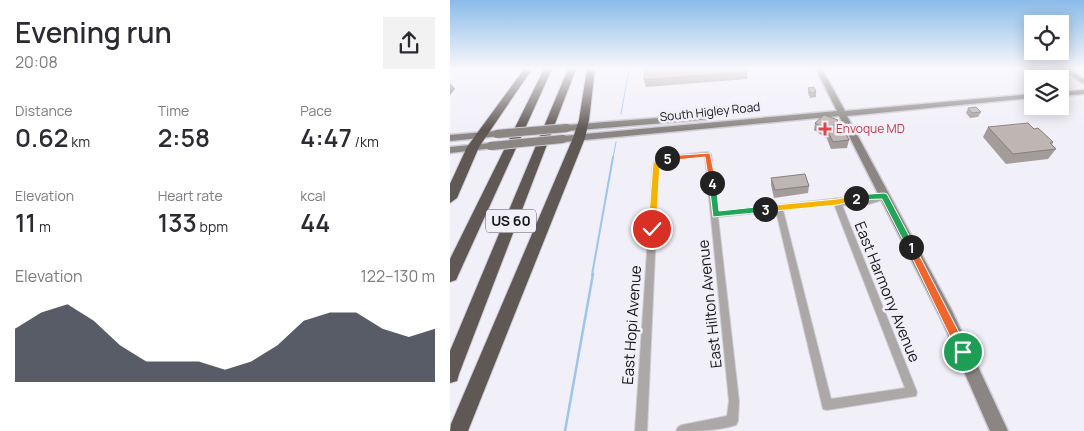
<!DOCTYPE html>
<html lang="en">
<head>
<meta charset="utf-8">
<style>
  body { margin:0; font-family:Manrope,sans-serif; background:#f2f2f3; color:#2b2b33; height:100vh; display:flex; flex-direction:column; font-size:19px; white-space:nowrap }
  * { box-sizing:border-box; margin:0 }
  p { font-size:16px; color:#7c7c81 }
  .icon { flex:none; width:28px; height:28px; fill:none; stroke:currentColor; stroke-width:2; stroke-linecap:round; stroke-linejoin:round }
  .map { position:relative; flex:1; overflow:hidden }
  .drawer { display:flex; flex-direction:column; background:#fff; width:450px }
  .drawer>* { flex:none }
  .fabs { position:absolute; left:574px; top:15px; display:grid; gap:10px }
  .fabs a { display:grid; place-items:center; width:45px; height:45px; border-radius:0px; background:#fff; box-shadow:0 2px 12px #0003; font-size:25px }
  .pin { position:absolute; display:grid; place-items:center; width:42px; height:42px; color:#fff; margin:-21px; border:2px solid #fff; border-radius:50%; box-shadow:0 1px 5px #0007 }
  .km { position:absolute; width:25px; height:25px; margin:-12px; border-radius:50%; background:#222; color:#fff; font-size:14px; line-height:25px; text-align:center }
  .round { display:grid; place-items:center; flex:none; width:52px; height:52px; border-radius:0px; background:#f2f2f3 }
  .head { display:flex; align-items:center; justify-content:space-between; height:85px; padding:0 15px }
  h1 { font-size:28px; font-weight:600; line-height:38px }
  .stats { display:grid; grid-template-columns:repeat(3,1fr); gap:8px; height:85px; padding:5px 15px }
  .stats div { display:grid; align-content:center }
  .stats b { font-size:25px; font-weight:600 }
  .stats small { font-size:14px; font-weight:400 }
  .stats p { font-size:14px }
  .chart { height:140px; padding:10px 15px }
  .chart p { display:flex; justify-content:space-between }
  .chart svg { width:100%; height:90px; margin-top:5px; fill:#111827; opacity:.7 }
  main { display:flex; flex:1; min-height:0 }
  .map>svg:first-child { display:block }
  .lines { fill:none; stroke-linecap:round; stroke-linejoin:round }
  .stream-far2 { stroke:#9ec5ea; stroke-width:1 }
  .stream-far1 { stroke:#9ec5ea; stroke-width:2 }
  .stream { stroke:#9ec5ea; stroke-width:2.5 }
  .street-casing { stroke:#ceccd4; stroke-width:2 }
  .secondary-casing { stroke:#ceccd4; stroke-width:3 }
  .highway-casing { stroke:#ceccd4; stroke-width:2 }
  .street { fill:#aca8a7; fill-rule:evenodd }
  .secondary { fill:#8b8683; fill-rule:evenodd }
  .highway { fill:#605854; fill-rule:evenodd }
  .secondary-bridge-casing { stroke:#ceccd4; stroke-width:10; stroke-linecap:butt }
  .secondary-bridge { stroke:#8b8683; stroke-width:8 }
  .wall { fill:#a49c9a }
  .shaded-wall { fill:#867f7d }
  .building { fill:#bfb5b3; stroke:#867f7d }
  .split-1 { fill:#f0652b; stroke:#fff }
  .split-2 { fill:#22a559; stroke:#fff }
  .split-3 { fill:#f5b400; stroke:#fff }
  .split-4 { fill:#22a559; stroke:#fff }
  .split-5 { fill:#f0652b; stroke:#fff }
  .split-6 { fill:#f5b400; stroke:#fff }
  .health-dot { fill:#e0444e; stroke:#f1eff8; stroke-width:2 }
  .labels { text-anchor:middle; stroke-width:5; stroke-linejoin:round; paint-order:stroke }
  .far-street-label { font-size:12px; fill:#151518; stroke:#f1eff8 }
  .far-health-label { font-size:12px; fill:#be3a42; stroke:#f1eff8; text-anchor:start }
  .shield { fill:#f1eff8; stroke:#57565b; stroke-width:1 }
  .shield-label { font-size:14px; font-weight:bold; fill:#151518 }
  .street-label { font-size:15px; fill:#151518; stroke:#f1eff8 }
</style>
</head>
<body>
<main>
<section class="drawer">
<div class="head"><div><h1>Evening run</h1><p>20:08</p></div><a class="round"><svg class="icon" aria-label="share" viewBox="0 0 24 24"><path d="M12 15V3M7 8l5-5 5 5M5 13v7h14v-7"/></svg></a></div>
<div class="stats">
<div><p>Distance</p><b>0.62<small> km</small></b></div>
<div><p>Time</p><b>2:58</b></div>
<div><p>Pace</p><b>4:47<small> /km</small></b></div>
</div>
<div class="stats">
<div><p>Elevation</p><b>11<small> m</small></b></div>
<div><p>Heart rate</p><b>133<small> bpm</small></b></div>
<div><p>kcal</p><b>44</b></div>
</div>
<div class="chart"><p><span>Elevation</span>122–130 m</p>
<svg viewBox="0 0 160 44" preserveAspectRatio="none"><path d="M0 44V18L10 10L20 6L30 14L40 26L50 34L60 34L70 34L80 38L90 34L100 26L110 14L120 10L130 10L140 18L150 22L160 18V44z"/></svg>
</div>
</section>
<div class="map">
<svg width="634" height="431" viewBox="0 0 634 431">
  <rect width="100%" height="100%" fill="#f1eff8"/>
  <g class="lines">
    <g class="stream-far2">
      <polyline points="171,114 179,69"/>
      <polyline points="163,158 166,142"/>
    </g>
    <polyline class="stream-far1" points="142,275 163,157"/>
    <polyline class="stream" points="115,431 143,274"/>
    <g class="street-casing">
      <path id="street" d="M 258,152 L 261,154 L 268,212 L 433,193 L 437,194 L 438,196 L 437,198 C 422,204 408,208 392,205 L 467,392 L 466,396 L 377,410 L 373,409 L 326,211 L 268,217 L 289,401 L 288,421 L 286,425 C 267,431 246,431 226,431 L 228,427 L 232,425 L 277,416 L 279,401 L 255,156 L 213,161 L 209,164 L 197,431 L 185,431 L 203,163 L 211,157 ZM 384,204 L 455,388 L 381,399 L 333,210 Z"/>
    </g>
    <g class="secondary-casing">
      <g id="secondary">
        <polygon points="366,69 372,69 395,111 582,94 582,98 397,116 502,311 558,431 540,431 492,321 389,116 113,142 108,139 113,136 387,111"/>
        <polygon points="612,69 619,69 634,79 634,84"/>
        <polygon points="634,90 634,94 610,96 610,92"/>
        <polygon points="259,114 263,117 262,119 117,131 113,128 117,125"/>
        <polygon points="47,131 52,134 50,136 0,141 0,135"/>
        <polygon points="41,143 44,144 44,148 0,153 0,147"/>
      </g>
    </g>
    <g class="highway-casing">
      <g id="highway">
        <polygon points="74,69 82,69 29,147 7,198 0,203 0,184 17,147"/>
        <polygon points="94,69 102,69 6,280 0,282 0,259"/>
        <polygon points="118,69 126,69 9,374 7,381 0,383 0,351"/>
        <polygon points="137,69 145,69 139,120 135,138 18,431 0,431 1,424 123,138 129,120"/>
      </g>
    </g>
    <use href="#street" class="street"/>
    <use href="#secondary" class="secondary"/>
    <use href="#highway" class="highway"/>
    <g class="secondary-bridge-casing">
      <g id="secondary-bridge">
        <polyline points="47,134 117,128"/>
        <polyline points="41,146 113,139"/>
      </g>
    </g>
    <use href="#secondary-bridge" class="secondary-bridge"/>
  </g>
  <g class="wall">
    <polygon points="579,69 596,69 602,73 600,77 590,77"/>
    <polygon points="297,72 297,79 196,87 194,80"/>
    <polygon points="358,88 366,92 366,97 360,98 358,93"/>
    <polygon points="518,108 531,112 528,117 520,118 516,113"/>
    <polygon points="365,123 387,128 383,131 399,140 397,148 381,149 377,139 377,138 376,138 364,130"/>
    <polygon points="538,127 603,142 602,145 606,149 598,159 556,164 533,137"/>
    <polygon points="321,178 359,186 358,193 324,198 321,185"/>
  </g>
  <g class="shaded-wall">
    <polygon points="0,83 5,89 0,95"/>
    <polygon points="388,120 387,128 380,135 378,132 376,138 378,131"/>
  </g>
  <g class="building">
    <polygon points="195,69 296,69 297,72 194,80"/>
    <polygon points="585,69 596,69 602,73 592,74"/>
    <polygon points="364,87 366,92 361,93 358,88"/>
    <polygon points="526,107 531,112 522,113 518,108"/>
    <polygon points="374,115 388,120 378,131 365,123"/>
    <polygon points="578,123 584,129 588,128 603,142 600,143 606,149 563,154 538,127"/>
    <polygon points="394,130 399,140 383,142 378,132"/>
    <polygon points="355,174 359,186 325,190 321,178"/>
  </g>
  <linearGradient id="sky" x2="0" y2="1"><stop stop-color="#8abbe9"/><stop offset="0.53" stop-color="#f9f8fc"/><stop offset="1" stop-color="#f9f8fc" stop-opacity="0"/></linearGradient>
  <rect width="634" height="129" fill="url(#sky)"/>
  <polygon class="split-1" points="461,244 464,245 517,348 517,355 509,355 457,247"/>
  <polygon class="split-2" points="434,193 437,194 464,245 464,250 458,250 432,199 406,200 402,198 406,195"/>
  <polygon class="split-3" points="406,195 410,198 409,200 387,205 315,212 311,209 315,206 387,199"/>
  <polygon class="split-4" points="262,180 266,183 269,211 315,206 319,209 315,212 263,217 259,183"/>
  <polygon class="split-5" points="260,153 266,183 262,186 259,183 255,157 217,161 213,158 217,156"/>
  <polygon class="split-6" points="217,156 219,160 210,164 206,229 202,232 198,229 203,163"/>
  <path class="health-dot" d="M372.5 121.5h5v5h5v5h-5v5h-5v-5h-5v-5h5z"/>
  <g class="labels">
    <g class="far-street-label">
      <text transform="translate(260 112) rotate(-6)" y="4">South Higley Road</text>
    </g>
    <g class="far-health-label">
      <text x="386" y="133">Envoque MD</text>
    </g>
    <rect class="shield" x="36" y="209.5" width="50" height="23" rx="4"/>
    <g class="shield-label">
      <text x="61" y="226">US 60</text>
    </g>
    <g class="street-label">
      <text transform="translate(437 292) rotate(68)" y="5">East Harmony Avenue</text>
      <text transform="translate(260 304) rotate(-96)" y="5">East Hilton Avenue</text>
      <text transform="translate(182 325) rotate(-86)" y="5">East Hopi Avenue</text>
    </g>
  </g>
</svg>
<div class="fabs">
<a><svg class="icon" aria-label="locate" viewBox="0 0 24 24"><circle cx="12" cy="12" r="6"/><path d="M12 2v4M12 18v4M2 12h4M18 12h4"/></svg></a>
<a><svg class="icon" aria-label="layers" viewBox="0 0 24 24"><path d="M12 4l9 5-9 5-9-5zM3 14l9 5 9-5"/></svg></a>
</div>
<div class="pin" style="left:513px;top:352px;background:#1e9e55"><svg class="icon" aria-label="arrive" viewBox="0 0 24 24"><path d="M6 21V4h12l-3 4 3 4H6"/></svg></div>
<div class="pin" style="left:202px;top:229px;background:#d93025"><svg class="icon" aria-label="check" viewBox="0 0 24 24"><path d="M5 12l5 5 9-10"/></svg></div>
<b class="km" style="left:461px;top:247px">1</b>
<b class="km" style="left:406px;top:198px">2</b>
<b class="km" style="left:315px;top:209px">3</b>
<b class="km" style="left:262px;top:183px">4</b>
<b class="km" style="left:217px;top:158px">5</b>
</div>
</main>
</body>
</html>
